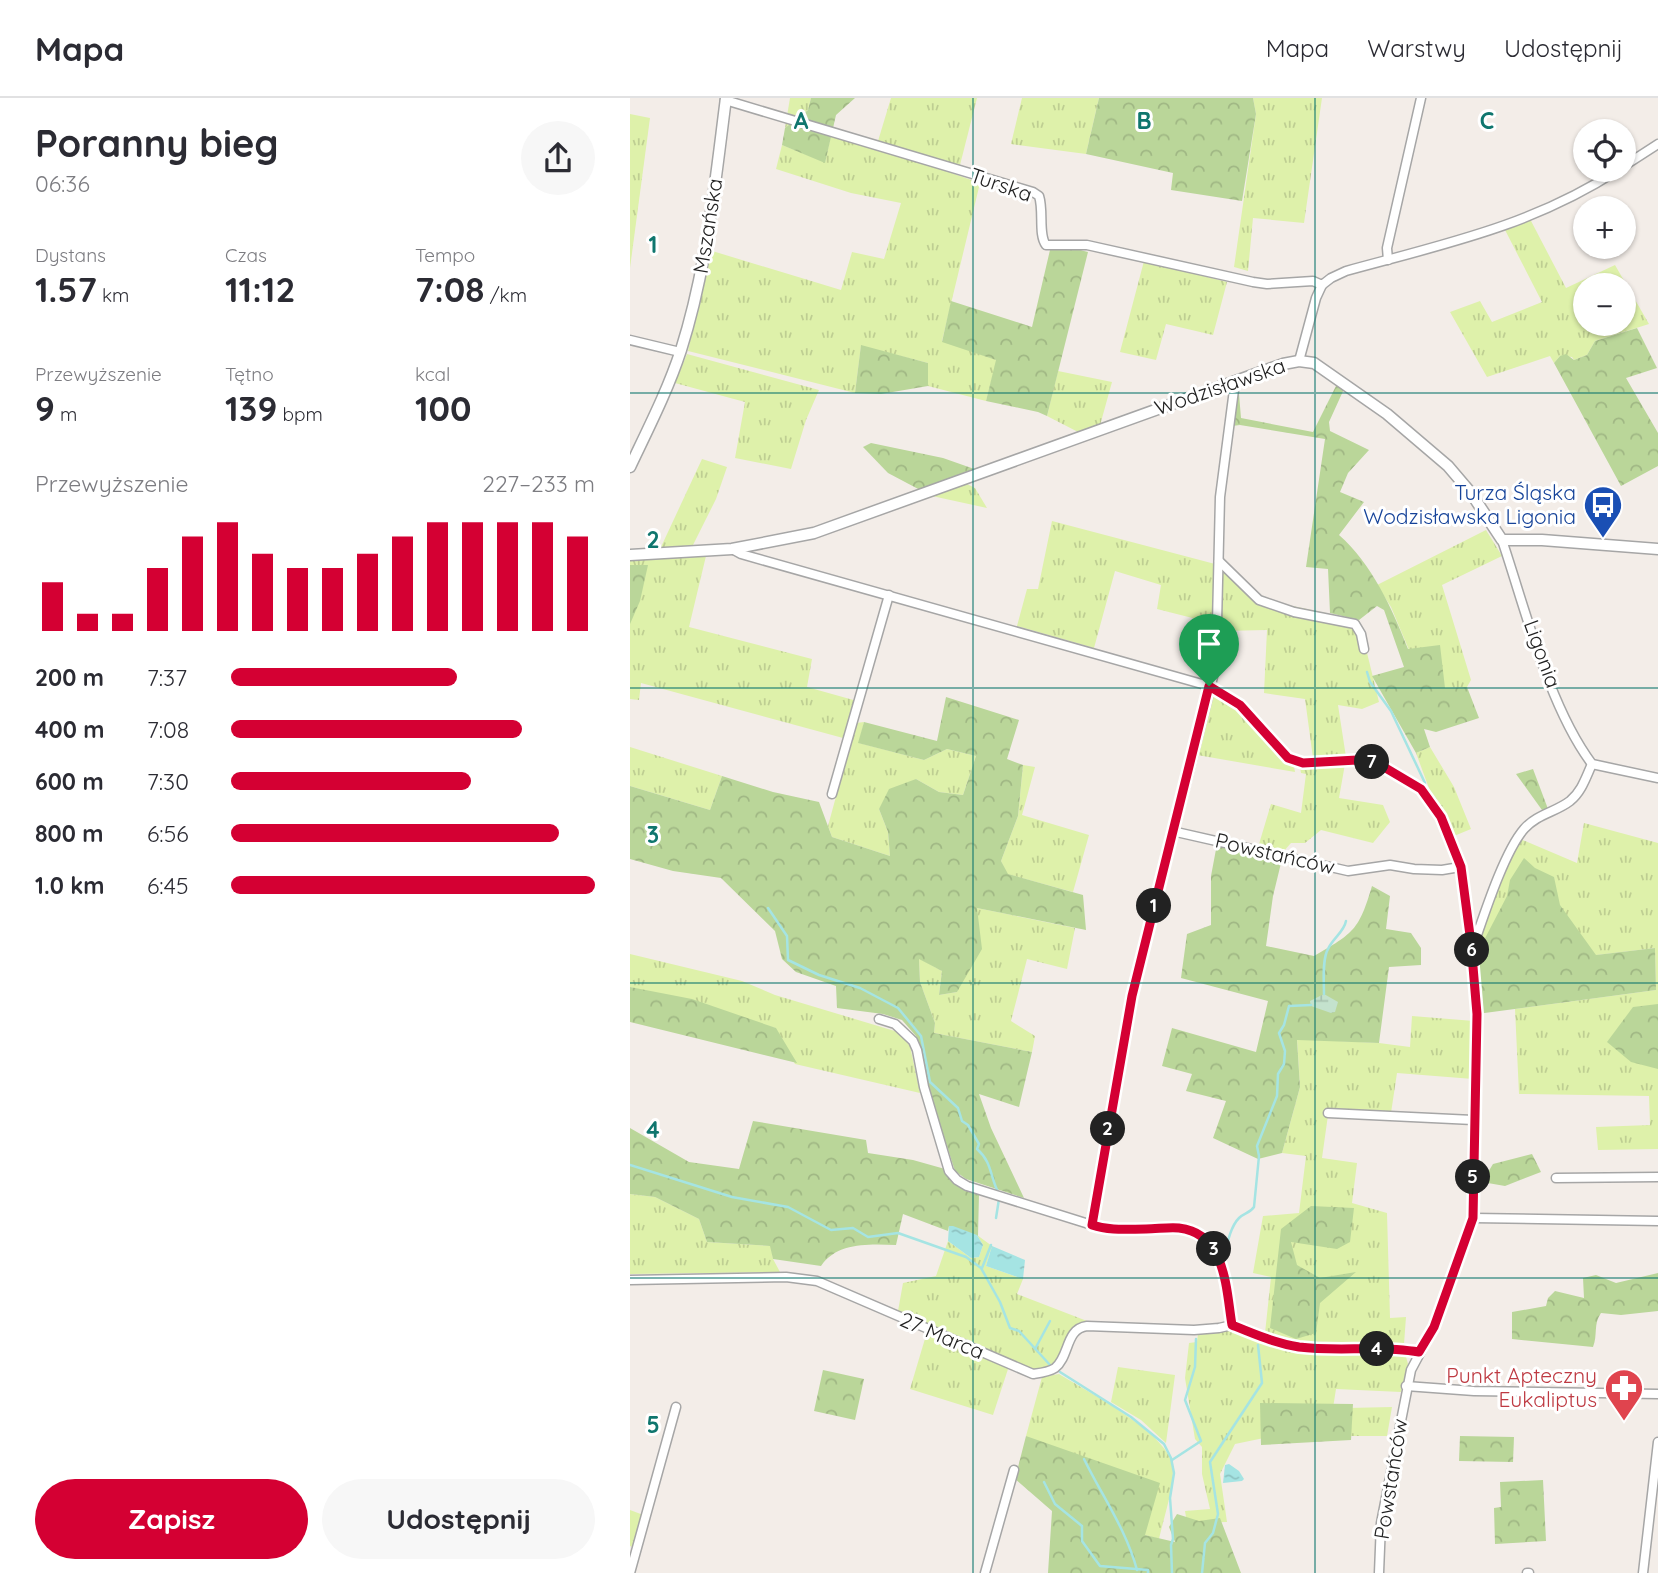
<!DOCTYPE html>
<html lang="pl">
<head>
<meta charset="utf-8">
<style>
  body { margin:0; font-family:Quicksand,sans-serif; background:#f7f7f7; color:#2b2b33; height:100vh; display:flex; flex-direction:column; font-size:26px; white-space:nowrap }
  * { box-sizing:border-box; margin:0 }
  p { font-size:23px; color:#7c7c81 }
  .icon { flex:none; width:38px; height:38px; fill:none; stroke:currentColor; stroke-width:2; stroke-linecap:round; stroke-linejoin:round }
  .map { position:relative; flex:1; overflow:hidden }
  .sheet { display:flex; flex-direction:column; background:#fff; width:630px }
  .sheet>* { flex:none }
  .buttons { position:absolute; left:943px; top:21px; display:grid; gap:14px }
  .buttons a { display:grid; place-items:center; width:63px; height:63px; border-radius:50%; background:#fff; box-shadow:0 2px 5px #0004; font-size:35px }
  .pin { position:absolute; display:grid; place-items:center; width:60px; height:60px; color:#fff; margin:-72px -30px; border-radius:50% 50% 50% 0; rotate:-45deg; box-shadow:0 0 7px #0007 }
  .pin .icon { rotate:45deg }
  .km { position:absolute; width:35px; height:35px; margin:-18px; border-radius:50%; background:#222; color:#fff; font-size:19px; line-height:35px; text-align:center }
  .round { display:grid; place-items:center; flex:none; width:74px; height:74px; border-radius:37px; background:#f7f7f7 }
  .overview { display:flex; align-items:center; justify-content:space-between; height:119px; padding:0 35px }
  h1 { font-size:38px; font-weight:700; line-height:52px }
  .stats { display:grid; grid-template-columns:repeat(3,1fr); gap:10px; height:119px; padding:7px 35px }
  .stats div { display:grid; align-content:center }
  .stats b { font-size:35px; font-weight:700 }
  .stats small { font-size:19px; font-weight:400 }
  .stats p { font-size:19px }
  .chart { height:196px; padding:14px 35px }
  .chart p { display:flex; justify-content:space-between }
  .chart svg { width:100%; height:126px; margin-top:7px; stroke:#d40033; stroke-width:6 }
  .primary-button { display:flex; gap:14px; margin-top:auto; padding:14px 35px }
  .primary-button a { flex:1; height:80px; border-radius:42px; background:#d40033; color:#fff; font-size:28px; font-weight:700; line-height:80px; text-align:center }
  .primary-button a+a { background:#f7f7f7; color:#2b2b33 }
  ul { padding:0 35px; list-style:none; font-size:23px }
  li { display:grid; grid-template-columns:112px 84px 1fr; align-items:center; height:52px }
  li i { height:18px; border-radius:9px; background:#d40033 }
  header { display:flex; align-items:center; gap:42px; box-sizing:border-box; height:98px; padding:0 35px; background:#fff; border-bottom:2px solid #e1e1e2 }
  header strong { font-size:33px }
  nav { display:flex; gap:38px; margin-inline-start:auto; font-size:24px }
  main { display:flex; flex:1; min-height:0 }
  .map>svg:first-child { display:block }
  .grass { fill:url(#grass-tufts); fill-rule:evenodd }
  .forest { fill:url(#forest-crowns) }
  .wetland { fill:url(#wetland-marsh) }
  .water { fill:url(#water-ripples) }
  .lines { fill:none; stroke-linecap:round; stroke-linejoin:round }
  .stream { stroke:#a5e4e3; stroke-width:2.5 }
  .minor-casing { stroke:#a6a6a6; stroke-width:11 }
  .tertiary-casing { stroke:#a6a6a6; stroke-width:13 }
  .minor { stroke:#fff; stroke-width:8 }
  .tertiary { stroke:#fff; stroke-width:10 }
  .route-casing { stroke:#fff; stroke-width:14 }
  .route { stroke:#d40033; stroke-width:9 }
  .grid { fill:none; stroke:#0f766e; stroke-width:2; stroke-opacity:0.55 }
  .labels { text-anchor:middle; stroke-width:6; stroke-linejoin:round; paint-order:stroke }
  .street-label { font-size:21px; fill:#222; stroke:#fff }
  .transit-label { font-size:21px; fill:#164399; stroke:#fff; text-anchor:end }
  .health-label { font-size:21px; fill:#be3a42; stroke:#fff; text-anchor:end }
  .grid-label { font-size:23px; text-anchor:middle; font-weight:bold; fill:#0f766e; stroke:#fff; stroke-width:6; stroke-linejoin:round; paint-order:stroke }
</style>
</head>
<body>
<header>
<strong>Mapa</strong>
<nav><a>Mapa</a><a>Warstwy</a><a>Udostępnij</a></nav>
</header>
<main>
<section class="sheet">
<div class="overview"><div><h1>Poranny bieg</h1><p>06:36</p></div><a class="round"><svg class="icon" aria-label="share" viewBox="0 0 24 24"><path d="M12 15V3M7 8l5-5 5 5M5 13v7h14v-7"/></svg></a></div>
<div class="stats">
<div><p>Dystans</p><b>1.57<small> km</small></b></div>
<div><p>Czas</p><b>11:12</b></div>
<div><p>Tempo</p><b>7:08<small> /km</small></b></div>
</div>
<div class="stats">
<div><p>Przewyższenie</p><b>9<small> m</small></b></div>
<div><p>Tętno</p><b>139<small> bpm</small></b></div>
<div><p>kcal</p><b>100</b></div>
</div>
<div class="chart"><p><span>Przewyższenie</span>227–233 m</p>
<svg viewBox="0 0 160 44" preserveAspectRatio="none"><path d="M5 44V27M15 44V38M25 44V38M35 44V22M45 44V11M55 44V6M65 44V17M75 44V22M85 44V22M95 44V17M105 44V11M115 44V6M125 44V6M135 44V6M145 44V6M155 44V11"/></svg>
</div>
<ul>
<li><b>200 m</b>7:37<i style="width:62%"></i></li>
<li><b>400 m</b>7:08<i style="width:80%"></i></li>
<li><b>600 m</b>7:30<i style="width:66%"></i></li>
<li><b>800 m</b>6:56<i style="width:90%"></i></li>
<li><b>1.0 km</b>6:45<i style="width:100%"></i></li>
</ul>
<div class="primary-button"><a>Zapisz</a><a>Udostępnij</a></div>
</section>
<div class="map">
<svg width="1028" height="1475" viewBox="0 0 1028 1475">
  <defs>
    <pattern id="grass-tufts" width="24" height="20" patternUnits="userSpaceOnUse" patternTransform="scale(1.75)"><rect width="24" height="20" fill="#def1aa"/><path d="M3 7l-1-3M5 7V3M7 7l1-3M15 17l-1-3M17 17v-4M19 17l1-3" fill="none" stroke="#bece92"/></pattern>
    <pattern id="forest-crowns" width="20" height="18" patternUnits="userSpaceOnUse" patternTransform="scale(1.75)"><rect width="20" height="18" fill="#bad699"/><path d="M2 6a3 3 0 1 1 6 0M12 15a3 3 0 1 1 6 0" fill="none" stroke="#a0b784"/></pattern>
    <pattern id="wetland-marsh" width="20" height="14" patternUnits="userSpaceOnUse" patternTransform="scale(1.75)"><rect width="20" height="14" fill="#c4e2cd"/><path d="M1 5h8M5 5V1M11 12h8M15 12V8" fill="none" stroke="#a8c2b0"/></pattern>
    <pattern id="water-ripples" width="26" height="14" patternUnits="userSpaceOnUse" patternTransform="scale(1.75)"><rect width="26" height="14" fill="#a5e4e3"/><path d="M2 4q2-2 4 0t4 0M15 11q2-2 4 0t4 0" fill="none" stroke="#8ec3c2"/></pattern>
  </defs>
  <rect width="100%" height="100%" fill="#f3ede8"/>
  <g class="grass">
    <polygon points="160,0 181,0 178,12 155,30"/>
    <polygon points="261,0 347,0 330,67 273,54 248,43"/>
    <polygon points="392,0 469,0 456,56 381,46"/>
    <polygon points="623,0 692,0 674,125 623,120 618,173 604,169 626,16"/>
    <polygon points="0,16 20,20 0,170"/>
    <polygon points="202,33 350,85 312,243 367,262 356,303 298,288 298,265 231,248 225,295 58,253 79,152 211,192 222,154 254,161 271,105 221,95 146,71 152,47 195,64"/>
    <path d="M 900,121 L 936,190 L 985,167 L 1019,226 L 965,243 L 957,257 L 944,262 L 942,259 L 930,258 L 924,265 L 920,258 L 857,279 L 820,214 L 850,203 L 862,224 L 912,204 L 874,130 ZM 956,187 L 994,187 L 994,226 L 956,226 Z"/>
    <polygon points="514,163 597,184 583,237 536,226 526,262 490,254"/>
    <polygon points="57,256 189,292 176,322 161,371 105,360 115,304 45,285"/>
    <polygon points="428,273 482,284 469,331 450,335 417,318"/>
    <polygon points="72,361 97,369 86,401 62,449 31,449"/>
    <polygon points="337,386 345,390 357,410 302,398"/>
    <polygon points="422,423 585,466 586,526 527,511 531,487 485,473 464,550 387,528 397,491 408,491"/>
    <polygon points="856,432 872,458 812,487 841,582 837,589 815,590 779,552 761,509 747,487"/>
    <polygon points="76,458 59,529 182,561 177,589 227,603 221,625 213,640 11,585 9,602 0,601 0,462"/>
    <polygon points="592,465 634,502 729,522 749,604 732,611 708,607 716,659 683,660 675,601 634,595 637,532 592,533"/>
    <polygon points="581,590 595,598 664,668 665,674 567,657"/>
    <polygon points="234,624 229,645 294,662 317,651 346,658 333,697 309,694 286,681 249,711 258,734 260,758 202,739 198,728 226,625"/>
    <polygon points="0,649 92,678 80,712 0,688"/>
    <polygon points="800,649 824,689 841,731 824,738 807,702 800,693 786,655"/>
    <polygon points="715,666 709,700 753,707 760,724 743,745 691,732 675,745 661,745 654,753 629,746 641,706 671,715 676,676 671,675 670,669"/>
    <polygon points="393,667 405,669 392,717 459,737 443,794 377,776 371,763 388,718"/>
    <polygon points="954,725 1028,745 1028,1051 968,1052 966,1029 1020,1027 1019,998 889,996 885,911 1026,892 1025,850 843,872 841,845 888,740 947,765"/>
    <polygon points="347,810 445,830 437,871 397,861 381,923 405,938 402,954 304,935 305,925 290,884 289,860 312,873 309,897 327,894"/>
    <polygon points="0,856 112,883 145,897 268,934 280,948 290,995 165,966 145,930 0,889"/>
    <polygon points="782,918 844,923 843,981 767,975 761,1015 699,1010 692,1060 727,1065 722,1105 757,1115 760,1220 776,1219 774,1246 685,1246 664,1244 635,1235 641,1179 623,1175 633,1118 669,1115 676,1058 652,1055 670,989 667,941 749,945 780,949"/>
    <polygon points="0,1096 25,1099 69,1121 77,1144 141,1148 143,1161 150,1174 0,1176"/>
    <polygon points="347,1137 362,1148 356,1168 393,1181 387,1196 457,1223 441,1232 426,1266 411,1274 400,1273 296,1228 268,1213 273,1185 306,1178 318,1143 341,1160 349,1159 353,1147"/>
    <polygon points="599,1232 613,1234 648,1251 710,1252 711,1256 775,1255 778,1266 771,1294 706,1291 703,1310 634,1340 605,1346 590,1376 597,1424 557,1425 555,1413 580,1411 572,1376 572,1349 565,1341 555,1280 559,1245 567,1244 568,1236"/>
    <polygon points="297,1234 379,1268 363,1317 280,1291"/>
    <polygon points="488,1269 545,1277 536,1345 511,1322 481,1304"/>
    <path d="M 429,1276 C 456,1293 543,1337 543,1371 C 543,1394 534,1418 529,1441 L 515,1437 L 396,1338 L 412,1279 Z"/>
    <polygon points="762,1309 757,1338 716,1338 717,1310"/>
    <polygon points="0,1412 16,1418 7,1451 0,1448"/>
  </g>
  <g class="forest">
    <polygon points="181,0 225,0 206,17 195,65 152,47 155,30 178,12"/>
    <polygon points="469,0 623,0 626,16 612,103 541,92 543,75 456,56"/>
    <polygon points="442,150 458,154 417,318 408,314 356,303 366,262 312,244 321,203 402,229 420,152"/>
    <polygon points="1007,230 1027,270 996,280 1028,335 1028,368 991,388 924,265 930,258 936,256 944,262 957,257 965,243"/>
    <polygon points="231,247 298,265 298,288 251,296 225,295"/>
    <path d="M 707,286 L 714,291 L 699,324 L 700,333 L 739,352 L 718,375 L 710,394 L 734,404 L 709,437 C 742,466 762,510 778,551 L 810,547 L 815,590 L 837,589 L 849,620 L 806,634 L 794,631 L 800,649 L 786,655 L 742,578 L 774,569 L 754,512 L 747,508 L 729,522 L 700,515 L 698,471 L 676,469 L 695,341 L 610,327 L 602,328 L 606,297 L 609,296 L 611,320 L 683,334 Z"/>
    <polygon points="241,345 313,360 350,373 292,393 258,375 233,349"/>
    <polygon points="0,467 18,467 10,503 0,526"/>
    <polygon points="316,599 389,622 377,661 393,667 388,718 371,763 378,776 453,797 456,832 347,810 352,851 327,894 309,897 312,873 289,861 290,884 305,925 304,935 402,954 389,1009 349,996 361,1030 394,1100 336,1081 325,1073 299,993 286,938 272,922 253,916 207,910 206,888 166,874 152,861 145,833 91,780 43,773 0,761 0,688 80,712 92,678 143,694 189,704 202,739 260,758 258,734 249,711 259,691 286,681 309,694 333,697 346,658 317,651 294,662 228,645 234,624 307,643"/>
    <polygon points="903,671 918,711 912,712 886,676"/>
    <path d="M 587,746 L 652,761 L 643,798 L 636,848 L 684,858 C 724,835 729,832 742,788 L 760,798 L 756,831 L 781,835 L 791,850 L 791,867 L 759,869 L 749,945 L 667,942 L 670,989 L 652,1055 L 628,1061 L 583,1040 L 596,1003 L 556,993 L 562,976 L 532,968 L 542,930 L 626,954 L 638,903 L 551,880 L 557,836 L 581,827 L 581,778 Z"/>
    <polygon points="894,760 905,770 924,779 930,807 966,857 1025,850 1026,892 847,916 843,872 850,871 850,850 877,798 880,782"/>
    <polygon points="0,889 62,901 146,930 167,965 0,924"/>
    <polygon points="1028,906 1028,971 1001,964 977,944 1003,909"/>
    <path d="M 123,1023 L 236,1042 L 238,1055 L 283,1062 L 315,1071 L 327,1087 L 349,1096 L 348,1138 L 319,1128 L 318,1133 L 273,1116 L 266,1147 C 240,1146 207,1144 191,1168 L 143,1161 L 140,1148 L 77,1144 L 69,1121 L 25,1099 L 0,1096 L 0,1030 L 59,1064 L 109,1071 Z"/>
    <polygon points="902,1056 911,1074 875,1088 852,1084 863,1066"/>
    <polygon points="681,1108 724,1110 720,1144 707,1151 661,1144 667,1167 690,1180 726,1174 690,1205 686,1235 666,1241 640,1230 651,1131"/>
    <path d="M 1028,1175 L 1028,1213 L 991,1217 L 971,1215 C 963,1226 968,1237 963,1249 L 882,1241 L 882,1214 L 916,1208 L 918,1200 L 925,1193 L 954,1200 L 953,1180 L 966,1177 L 986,1185 Z"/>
    <polygon points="193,1272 234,1281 225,1322 184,1313"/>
    <polygon points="630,1305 723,1306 721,1342 631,1347"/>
    <polygon points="396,1338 530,1385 515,1437 545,1444 539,1429 547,1416 569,1423 590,1420 611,1475 418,1475 422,1413 385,1381"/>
    <polygon points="830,1338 884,1339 883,1364 829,1363"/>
    <polygon points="913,1382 916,1443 865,1446 864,1410 871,1409 870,1384"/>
  </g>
  <polygon class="wetland" points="694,896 708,904 705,914 701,915 681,908 680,903"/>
  <g class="water">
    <polygon points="319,1128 323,1128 347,1137 353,1147 349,1159 341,1160 318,1143"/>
    <polygon points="362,1148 395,1162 393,1181 356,1168"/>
    <polygon points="599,1366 609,1373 614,1381 612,1383 593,1385 595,1367"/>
  </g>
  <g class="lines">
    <g class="stream">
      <polyline points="737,574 740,584 761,613 795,685"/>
      <path d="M 138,810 L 157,838 L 158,862 L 189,877 L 230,890 L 268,910 L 291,938 L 300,984 L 328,1010 L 332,1023 L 338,1027 L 349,1046 L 347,1051 C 362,1064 360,1078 368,1094"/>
      <path d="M 694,896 C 694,884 692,861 698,851 C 703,840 714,834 716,823"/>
      <polyline points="0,1067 102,1099 158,1109 201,1132 223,1130 238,1139 268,1135 336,1159 351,1170 370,1204 380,1230 389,1233 420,1267"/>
      <polyline points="366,1120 369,1101"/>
      <path d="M 594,1160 C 597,1147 600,1129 609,1120 C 614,1115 620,1115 624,1109 L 629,1058 L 627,1048 L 647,998 L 648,976 L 654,966 L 655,953 L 649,935 L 654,927 L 659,908 L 681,907"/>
      <polyline points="352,1170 361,1147"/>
      <polyline points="405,1251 420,1223"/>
      <polyline points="430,1274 501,1319 534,1346 541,1360 544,1375 540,1400 543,1441 541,1447 542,1475"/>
      <path d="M 454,1361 C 472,1398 496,1431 507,1472"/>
      <polyline points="542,1362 571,1343 555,1302 565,1269 566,1241"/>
      <polyline points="414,1384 425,1406 452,1428 452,1443 470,1468 518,1472 518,1475"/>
      <polyline points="572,1475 575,1445 583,1435 588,1416 580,1364 632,1285 628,1247"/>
    </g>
    <g class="minor-casing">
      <g id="minor">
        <path d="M 95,2 L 403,94 L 409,98 C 414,113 408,137 416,147 L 457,147 L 623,184 L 637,186 L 683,183 L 692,187 L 701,180 L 716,173 C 814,146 902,128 988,72"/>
        <polyline points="994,68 1028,46"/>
        <polyline points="758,162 757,150 791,0"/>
        <polyline points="0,242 50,254"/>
        <polyline points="669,263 686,200 692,187"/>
        <path d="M 872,442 C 895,510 919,609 962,666 L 1028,680"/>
        <polyline points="102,451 111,456 579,588 610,607 658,660 673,665 727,662 747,665 791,691 802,704 811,719 830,769 841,845 847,916 843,1120 804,1229 781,1272 751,1425 749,1475"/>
        <polyline points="589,463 629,502 664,514 725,526 731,536 734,551"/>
        <polyline points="202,696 259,497"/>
        <polyline points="542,733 718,773 760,767 784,771 812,772 830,769"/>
        <path d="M 841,845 L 846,840 C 856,811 875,753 894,731 C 907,716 926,714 940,703 C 952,693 956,679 962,666"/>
        <polyline points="249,921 265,926 283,943 287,952 294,989 319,1073 327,1082 337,1088 462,1127"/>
        <polyline points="698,1015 843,1022"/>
        <polyline points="926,1080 1028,1079"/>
        <polyline points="843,1120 1028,1123"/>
        <path d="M 0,1182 L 156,1179 L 187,1183 L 403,1276 C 410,1275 419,1274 425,1270 C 440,1258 435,1231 457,1228 L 564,1232 L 589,1230 L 602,1227 L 642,1243 L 671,1249 L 772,1251 L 789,1254"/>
        <path d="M 602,1227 C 596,1191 596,1135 549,1130 C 538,1129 527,1131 516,1131 C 498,1131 480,1133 462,1127 L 502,898 L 586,567 L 590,399 L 605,284"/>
        <polyline points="776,1288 844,1293 1028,1296"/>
        <polyline points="0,1475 46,1309"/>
        <polyline points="355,1475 384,1372"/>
        <polyline points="897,1475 899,1475"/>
        <polyline points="1013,1475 1028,1344"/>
      </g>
    </g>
    <g class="tertiary-casing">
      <g id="tertiary">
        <path d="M 0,369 C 18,331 38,292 51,252 C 77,170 85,85 96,0"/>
        <polyline points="0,457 102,451 184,435 653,266 669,263 684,265 757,316 818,368 841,395 872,442 912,442 1028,451"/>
      </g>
    </g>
    <use href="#minor" class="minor"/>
    <use href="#tertiary" class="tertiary"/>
  </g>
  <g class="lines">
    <g class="route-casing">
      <path id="route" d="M 579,588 L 610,607 L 658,660 L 673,665 L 727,662 L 747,665 L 791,691 L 811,719 L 831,769 L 841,845 L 847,916 L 843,1120 L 804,1229 L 789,1254 C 749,1247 708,1254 669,1249 C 645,1245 624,1236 602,1227 C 596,1191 596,1135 549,1130 C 538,1129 527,1131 516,1131 C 498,1131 480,1133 462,1127 L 502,898 Z"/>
    </g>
    <use href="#route" class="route"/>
  </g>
  <path class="grid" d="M 343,0 L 343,1475M 685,0 L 685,1475M 0,295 L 1028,295M 0,590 L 1028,590M 0,885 L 1028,885M 0,1180 L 1028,1180"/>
  <defs>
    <g id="bus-pin" transform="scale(2.0125)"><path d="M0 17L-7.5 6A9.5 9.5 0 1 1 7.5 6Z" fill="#1a4fb4" stroke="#fff"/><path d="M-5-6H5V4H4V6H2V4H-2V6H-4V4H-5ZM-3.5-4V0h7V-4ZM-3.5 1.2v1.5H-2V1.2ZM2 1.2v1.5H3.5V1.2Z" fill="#fff"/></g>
    <g id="pharmacy-pin" transform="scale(2.0125)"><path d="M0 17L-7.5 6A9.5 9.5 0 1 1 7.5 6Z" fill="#e0444e" stroke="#fff"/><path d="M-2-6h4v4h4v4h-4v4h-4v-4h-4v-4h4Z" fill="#fff"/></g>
  </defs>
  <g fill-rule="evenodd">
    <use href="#bus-pin" x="973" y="407"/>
    <use href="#pharmacy-pin" x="994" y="1290"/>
  </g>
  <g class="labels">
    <g class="street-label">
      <text transform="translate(371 87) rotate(19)" y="7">Turska</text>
      <text transform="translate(78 128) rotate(-81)" y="7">Mszańska</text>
      <text transform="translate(590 289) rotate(-19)" y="7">Wodzisławska</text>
      <text transform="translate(912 556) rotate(70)" y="7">Ligonia</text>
      <text transform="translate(645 756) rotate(13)" y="7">Powstańców</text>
      <text transform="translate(312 1238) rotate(23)" y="7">27 Marca</text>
      <text transform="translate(761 1381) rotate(-81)" y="7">Powstańców</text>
    </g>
    <g class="transit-label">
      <text x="946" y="402">Turza Śląska<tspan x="946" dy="24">Wodzisławska Ligonia</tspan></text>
    </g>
    <g class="health-label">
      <text x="967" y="1285">Punkt Apteczny<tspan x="967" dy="24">Eukaliptus</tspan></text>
    </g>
  </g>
  <g class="grid-label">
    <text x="171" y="31">A</text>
    <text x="514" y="31">B</text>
    <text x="857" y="31">C</text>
    <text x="23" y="155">1</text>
    <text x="23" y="450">2</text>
    <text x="23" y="745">3</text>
    <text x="23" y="1040">4</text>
    <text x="23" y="1335">5</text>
  </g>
</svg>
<div class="buttons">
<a><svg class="icon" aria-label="locate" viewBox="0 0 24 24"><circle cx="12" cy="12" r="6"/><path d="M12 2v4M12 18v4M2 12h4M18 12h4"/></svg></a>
<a>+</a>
<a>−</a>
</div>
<div class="pin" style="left:579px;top:588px;background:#1e9e55"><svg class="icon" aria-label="arrive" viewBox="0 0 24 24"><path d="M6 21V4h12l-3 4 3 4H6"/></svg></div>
<b class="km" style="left:524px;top:808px">1</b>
<b class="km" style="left:478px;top:1031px">2</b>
<b class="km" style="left:584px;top:1151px">3</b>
<b class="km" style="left:747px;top:1251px">4</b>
<b class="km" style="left:843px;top:1079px">5</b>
<b class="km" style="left:842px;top:852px">6</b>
<b class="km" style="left:742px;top:664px">7</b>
</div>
</main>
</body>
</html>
